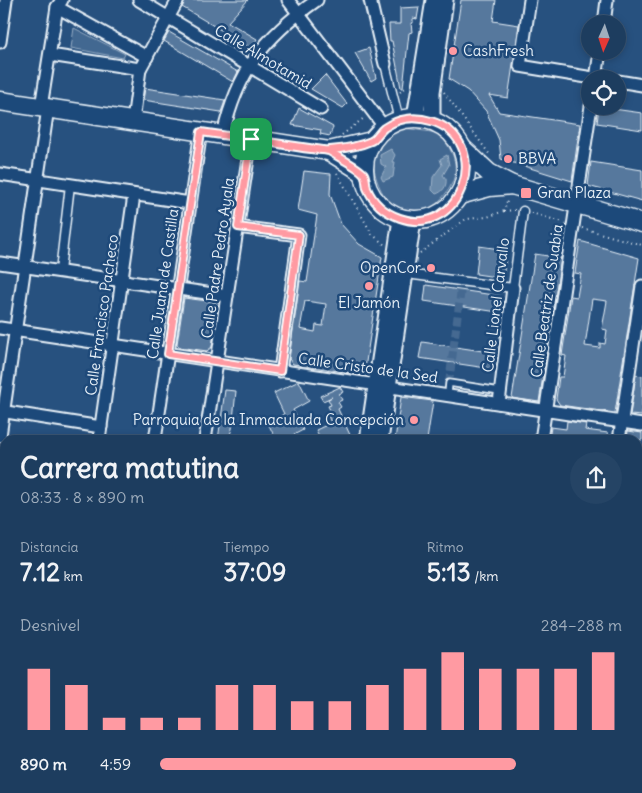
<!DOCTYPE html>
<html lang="es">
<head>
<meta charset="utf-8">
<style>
  body { margin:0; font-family:Delius,sans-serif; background:#254465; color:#f1f3f6; height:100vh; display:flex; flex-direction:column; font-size:19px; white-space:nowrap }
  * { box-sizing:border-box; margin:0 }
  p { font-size:16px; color:#a0aebd }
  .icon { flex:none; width:28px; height:28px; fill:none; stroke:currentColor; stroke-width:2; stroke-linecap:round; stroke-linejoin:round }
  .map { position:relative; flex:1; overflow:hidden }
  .panel { position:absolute; left:0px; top:435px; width:642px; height:359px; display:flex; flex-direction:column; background:#1d3d5f; border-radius:15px 15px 0 0; box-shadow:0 2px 8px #0003,0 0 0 1px #3b5674 }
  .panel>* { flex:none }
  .needle { width:32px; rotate:183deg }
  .tools { position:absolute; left:581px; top:15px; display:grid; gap:10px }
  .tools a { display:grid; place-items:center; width:45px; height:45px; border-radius:50%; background:#1d3d5f; box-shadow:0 2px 8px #0003,0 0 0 1px #3b5674; font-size:25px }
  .pin { position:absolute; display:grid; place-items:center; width:42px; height:42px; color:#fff; margin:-21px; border-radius:10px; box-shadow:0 2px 8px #0006 }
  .round { display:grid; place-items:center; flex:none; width:52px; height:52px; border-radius:26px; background:#254465 }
  .summary { display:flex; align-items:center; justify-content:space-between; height:85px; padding:0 20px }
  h1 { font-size:28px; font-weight:700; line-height:38px }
  .stats { display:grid; grid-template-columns:repeat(3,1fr); gap:8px; height:85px; padding:5px 20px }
  .stats div { display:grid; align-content:center }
  .stats b { font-size:25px; font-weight:700 }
  .stats small { font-size:14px; font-weight:400 }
  .stats p { font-size:14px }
  .chart { height:140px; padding:10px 20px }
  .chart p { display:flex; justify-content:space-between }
  .chart svg { width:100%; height:90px; margin-top:5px; stroke:#ff9aa2; stroke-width:6 }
  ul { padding:0 20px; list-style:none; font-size:16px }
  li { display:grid; grid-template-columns:80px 60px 1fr; align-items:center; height:38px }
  li i { height:12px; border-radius:6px; background:#ff9aa2 }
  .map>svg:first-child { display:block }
  .green { fill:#436891; stroke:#96acc4 }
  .water { fill:#6b8aaa; stroke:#9db3c9 }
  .building { fill:#57789d; stroke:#e8f1f8; fill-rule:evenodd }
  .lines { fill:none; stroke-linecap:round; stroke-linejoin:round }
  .pedestrian-tunnel { stroke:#446991; stroke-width:8; stroke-dasharray:8 4; stroke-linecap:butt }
  .service-casing { stroke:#e8f1f8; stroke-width:9 }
  .pedestrian-casing { stroke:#e8f1f8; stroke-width:11 }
  .minor-casing { stroke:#e8f1f8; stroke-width:15 }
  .secondary-casing { stroke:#e8f1f8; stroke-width:19 }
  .primary-casing { stroke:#e8f1f8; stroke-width:21 }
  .path { stroke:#e8f1f8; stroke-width:2; stroke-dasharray:1 4; stroke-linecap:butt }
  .service { stroke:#1f4a7a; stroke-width:5.5 }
  .pedestrian { stroke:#1f4a7a; stroke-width:8 }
  .minor { stroke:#1f4a7a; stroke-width:11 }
  .secondary { stroke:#1f4a7a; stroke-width:15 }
  .primary { stroke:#1f4a7a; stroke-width:18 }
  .route-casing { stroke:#fff; stroke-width:10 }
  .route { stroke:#ff9aa2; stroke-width:6 }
  .poi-dot { fill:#ff9aa2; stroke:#1f4a7a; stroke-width:2 }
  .labels { text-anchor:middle; stroke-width:5; stroke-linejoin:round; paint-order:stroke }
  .poi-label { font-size:15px; fill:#e8f1f8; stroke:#1f4a7a; text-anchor:start }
  .street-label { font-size:15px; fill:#e8f1f8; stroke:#1f4a7a }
</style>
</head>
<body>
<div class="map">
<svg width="642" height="793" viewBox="0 0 642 793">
  <rect width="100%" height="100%" fill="#27517f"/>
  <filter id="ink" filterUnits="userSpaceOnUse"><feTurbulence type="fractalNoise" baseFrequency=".02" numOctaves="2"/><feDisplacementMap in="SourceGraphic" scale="10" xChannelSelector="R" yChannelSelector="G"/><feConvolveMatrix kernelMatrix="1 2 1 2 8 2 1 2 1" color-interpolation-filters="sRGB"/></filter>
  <g filter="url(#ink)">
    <g class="green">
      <polygon points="74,28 125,54 123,58 71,48"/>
      <path d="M 404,128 L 438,133 C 467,164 457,189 426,212 L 392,207 C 370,179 362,142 404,128 Z"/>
    </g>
    <g class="water">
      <polygon points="391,149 395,155 392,162 395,162 393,177 383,181 381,177 386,167 381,164 380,155"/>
      <path d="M 447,155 L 449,165 L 443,175 L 446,179 C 447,186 443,192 436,194 L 432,190 L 433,177 L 442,165 L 440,159 Z"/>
    </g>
    <g class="building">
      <polygon points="185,0 248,0 228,22 257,39 251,48 182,7"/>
      <polygon points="461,0 496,0 493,21 519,25 508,98 489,95 499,112 580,124 572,181 501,159 499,140 486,111 468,91 449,79"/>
      <polygon points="419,7 417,19 413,18 413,23 411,23 412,32 409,33 403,88 401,88 392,41 390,41 389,24 400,24 400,8"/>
      <polygon points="169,32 238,72 233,82 164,41"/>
      <polygon points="369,48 376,78 371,81 355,53"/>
      <polygon points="325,75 347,104 343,108 311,89"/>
      <polygon points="145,88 225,100 224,104 221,112 143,100"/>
      <polygon points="599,107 642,113 642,130 597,123"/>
      <polygon points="299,108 333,127 330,136 320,134 321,130 292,125"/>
      <polygon points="591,162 642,170 642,201 588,186"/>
      <path d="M 304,171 L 331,174 L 330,194 L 341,224 L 359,244 L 382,257 L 364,375 L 293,364 L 289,359 L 300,281 L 307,282 L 317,215 L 298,210 ZM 305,301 L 326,304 L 323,326 L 316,325 L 315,332 L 300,329 Z"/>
      <path d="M 580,241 L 639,258 L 615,413 L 560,405 L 556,399 L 559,377 L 563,377 L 566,356 L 562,355 L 571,296 L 577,297 L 581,274 L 575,273 ZM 592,299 L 607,301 L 602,329 L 607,330 L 605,344 L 600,343 L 600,348 L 585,346 Z"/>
      <polygon points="479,246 507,250 503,278 476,274"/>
      <polygon points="535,254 561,258 539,402 512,398"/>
      <polygon points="426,285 500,296 498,312 424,301"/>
      <polygon points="184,298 215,302 218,306 212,347 207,351 179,347 177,344"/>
      <polygon points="422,342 496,353 493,369 419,358"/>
      <polygon points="636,375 642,376 642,416 630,415"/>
      <polygon points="299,381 309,401 293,410 303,430 284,440 276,440 268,423 284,414 274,393"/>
      <polygon points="340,387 343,392 339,394 342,400 338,402 341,407 338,409 351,437 346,440 321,440 316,430 331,423 327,413 331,412 328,406 331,405 328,399 332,397 323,401 320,396"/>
      <polygon points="225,390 236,391 232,429 228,440 218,440"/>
      <polygon points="401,397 433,401 427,440 395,440"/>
      <polygon points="567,421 586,424 585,430 608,433 607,440 549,440 551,427 566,429"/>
      <polygon points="628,431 642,433 642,440 627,440"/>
    </g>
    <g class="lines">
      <polyline class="pedestrian-tunnel" points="449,383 462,281"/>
      <g class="service-casing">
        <polyline id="service" points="448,394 449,383 500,391"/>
      </g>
      <g class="pedestrian-casing">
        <g id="pedestrian">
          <polyline points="385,64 399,120"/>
          <polyline points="60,271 70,185"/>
          <polyline points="414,275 513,288 523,211"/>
        </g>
      </g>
      <g class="minor-casing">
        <g id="minor">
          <polyline points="139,0 321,109"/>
          <polyline points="288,0 385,128"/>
          <polyline points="370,0 385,64"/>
          <polyline points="530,0 520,66 599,79"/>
          <polyline points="57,7 147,57"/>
          <polyline points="604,24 607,0"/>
          <polyline points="0,42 6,0"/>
          <polyline points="50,55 140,69"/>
          <polyline points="596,79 600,51"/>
          <polyline points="618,81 642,85"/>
          <polyline points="41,107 57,7 62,0"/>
          <polyline points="133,121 140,69 178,0"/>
          <path d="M 223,135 C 237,72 264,37 317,0"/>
          <polyline points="0,174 190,203"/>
          <polyline points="237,227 299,235 280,371"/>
          <polyline points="0,263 227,296"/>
          <polyline points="0,328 642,425"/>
          <polyline points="499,403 513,288"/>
          <polyline points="0,411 101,427"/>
          <polyline points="0,436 48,108"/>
          <polyline points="99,440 134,195"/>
          <polyline points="155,440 201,131"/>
          <polyline points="205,440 251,139"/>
          <polyline points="541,440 591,106"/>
          <polyline points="619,440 642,286"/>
          <polyline points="0,484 5,485"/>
          <polyline points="0,541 5,542"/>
          <polyline points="638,637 642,638"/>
          <polyline points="0,753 5,754"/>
          <polyline points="227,789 257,793"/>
          <polyline points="25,793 25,789"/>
          <polyline points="89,793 90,789"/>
          <polyline points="153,793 153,789"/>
          <polyline points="489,793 489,789"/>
        </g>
      </g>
      <g class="secondary-casing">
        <g id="secondary">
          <polyline points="415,118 434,0"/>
          <polyline points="432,121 432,92 445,0"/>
          <polyline points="368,440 401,219"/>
          <polyline points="380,440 413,220"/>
          <polyline points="315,793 315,789"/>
          <polyline points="326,793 327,789"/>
        </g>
      </g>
      <g class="primary-casing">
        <g id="primary">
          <polyline points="0,101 329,151 372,141"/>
          <circle cx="415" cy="169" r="51"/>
          <polyline points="463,149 489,173 512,185 642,223"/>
          <polyline points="329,151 364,173"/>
          <polyline points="459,195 489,187 512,185"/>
        </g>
      </g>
      <g class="path">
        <polyline points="400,92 408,86"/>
        <polyline points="444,92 490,155"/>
        <polyline points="342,135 364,118"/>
        <polyline points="337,173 372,234 385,245"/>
        <polyline points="504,211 515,210"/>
        <polyline points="531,213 563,222"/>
        <polyline points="582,228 642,245"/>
        <polyline points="420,253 466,219 487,217 504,211 508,198"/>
      </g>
      <use href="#service" class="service"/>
      <use href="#pedestrian" class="pedestrian"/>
      <use href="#minor" class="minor"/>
      <use href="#secondary" class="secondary"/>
      <use href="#primary" class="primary"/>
    </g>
  </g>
  <g class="lines" filter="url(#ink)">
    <g class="route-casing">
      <path id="route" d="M 251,139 L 238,227 L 299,235 L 280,371 L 168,354 L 201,132 L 323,150 L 329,151 C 336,156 359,167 364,174 C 366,177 366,184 367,188 C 373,203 386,213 400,218 C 462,240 495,140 431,121 C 415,116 398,118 384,128 C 379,132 376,139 371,141 C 360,146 341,149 330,150 C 313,152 270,142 251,139"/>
    </g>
    <use href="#route" class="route"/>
  </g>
  <g class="poi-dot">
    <circle cx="453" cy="51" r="5"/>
    <circle cx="508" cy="159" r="5"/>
    <rect x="520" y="187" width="12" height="12" rx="2.5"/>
    <circle cx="431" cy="268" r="5"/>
    <circle cx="369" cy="286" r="5"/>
    <circle cx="414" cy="420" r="5"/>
  </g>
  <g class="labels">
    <g class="poi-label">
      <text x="463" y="56">CashFresh</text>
      <text x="518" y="164">BBVA</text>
      <text x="537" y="198">Gran Plaza</text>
      <text x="421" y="273" text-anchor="end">OpenCor</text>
      <text x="369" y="308" text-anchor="middle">El Jamón</text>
      <text x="404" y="425" text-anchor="end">Parroquia de la Inmaculada Concepción</text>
    </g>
    <g class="street-label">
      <text transform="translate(263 57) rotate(31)" y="5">Calle Almotamid</text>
      <text transform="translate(218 258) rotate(-82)" y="5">Calle Padre Pedro Ayala</text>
      <text transform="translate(163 284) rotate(-82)" y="5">Calle Juana de Castilla</text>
      <text transform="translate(547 301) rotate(-82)" y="5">Calle Beatriz de Suabia</text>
      <text transform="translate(496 305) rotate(-83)" y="5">Calle Lionel Carvallo</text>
      <text transform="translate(102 315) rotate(-82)" y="5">Calle Francisco Pacheco</text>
      <text transform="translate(368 368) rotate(8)" y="5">Calle Cristo de la Sed</text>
    </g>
  </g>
</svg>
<div class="tools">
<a><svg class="needle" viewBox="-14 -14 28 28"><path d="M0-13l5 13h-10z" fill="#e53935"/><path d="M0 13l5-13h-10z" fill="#a0aebd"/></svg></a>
<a><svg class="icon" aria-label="locate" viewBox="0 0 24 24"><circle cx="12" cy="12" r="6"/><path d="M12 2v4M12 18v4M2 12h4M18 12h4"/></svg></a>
</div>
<div class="pin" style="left:251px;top:139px;background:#1e9e55"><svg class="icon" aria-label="arrive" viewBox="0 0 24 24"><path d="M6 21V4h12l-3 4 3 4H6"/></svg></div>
<section class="panel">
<div class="summary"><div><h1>Carrera matutina</h1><p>08:33 · 8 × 890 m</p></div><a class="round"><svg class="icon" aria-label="share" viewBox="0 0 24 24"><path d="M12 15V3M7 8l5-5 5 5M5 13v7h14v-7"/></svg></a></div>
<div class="stats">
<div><p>Distancia</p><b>7.12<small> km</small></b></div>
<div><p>Tiempo</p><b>37:09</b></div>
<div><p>Ritmo</p><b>5:13<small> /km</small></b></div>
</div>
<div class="chart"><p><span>Desnivel</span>284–288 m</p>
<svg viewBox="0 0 160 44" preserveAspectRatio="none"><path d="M5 44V14M15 44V22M25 44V38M35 44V38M45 44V38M55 44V22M65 44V22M75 44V30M85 44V30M95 44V22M105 44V14M115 44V6M125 44V14M135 44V14M145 44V14M155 44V6"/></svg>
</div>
<ul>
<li><b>890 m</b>4:59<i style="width:77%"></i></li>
</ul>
</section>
</div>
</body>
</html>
